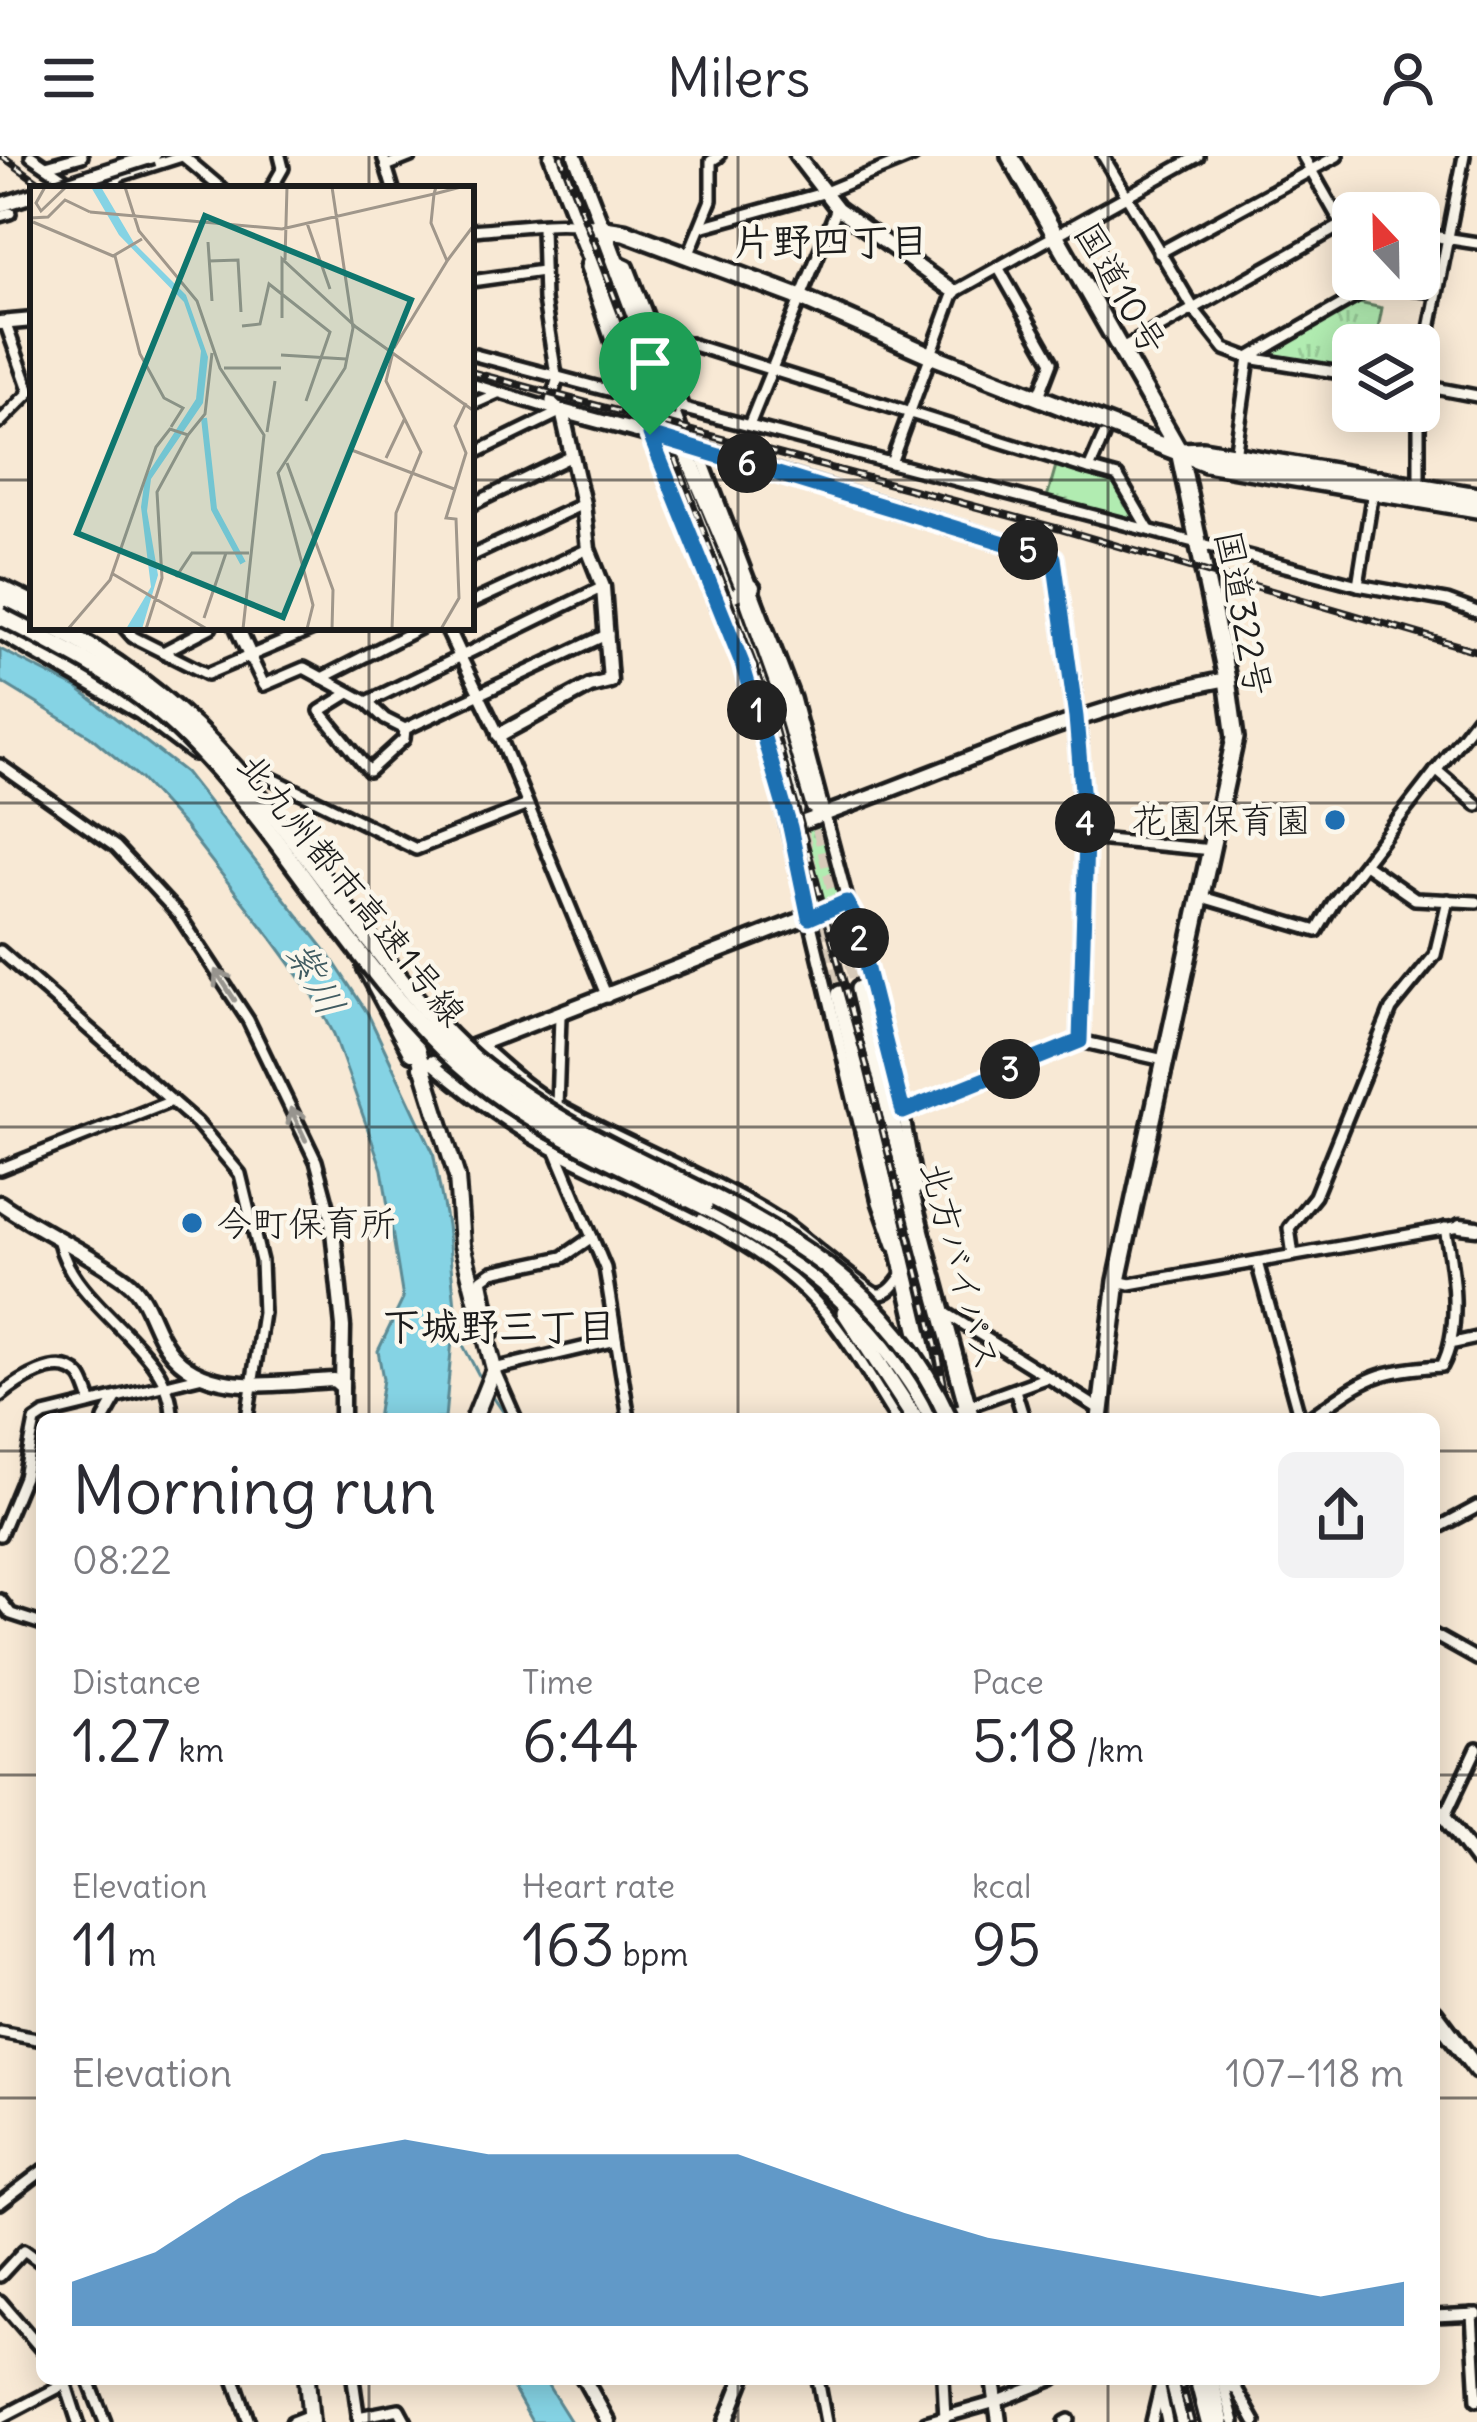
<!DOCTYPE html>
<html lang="en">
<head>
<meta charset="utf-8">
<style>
  body { margin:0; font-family:Delius,"Klee One",sans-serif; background:#f2f2f3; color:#2b2b33; height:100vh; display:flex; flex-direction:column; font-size:45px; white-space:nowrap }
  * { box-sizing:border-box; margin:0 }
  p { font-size:39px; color:#7c7c81 }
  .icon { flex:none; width:66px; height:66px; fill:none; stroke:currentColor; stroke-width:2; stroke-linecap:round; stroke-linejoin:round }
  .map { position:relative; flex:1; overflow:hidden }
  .side { position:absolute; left:36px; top:1257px; width:1404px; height:972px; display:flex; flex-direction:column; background:#fff; border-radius:18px; box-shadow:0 6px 30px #0003 }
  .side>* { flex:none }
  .needle { width:78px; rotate:338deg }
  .fabs { position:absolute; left:1332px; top:36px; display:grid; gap:24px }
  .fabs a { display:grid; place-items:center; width:108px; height:108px; border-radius:18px; background:#fff; box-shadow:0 6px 30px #0003; font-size:60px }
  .pin { position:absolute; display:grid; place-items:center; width:102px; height:102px; color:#fff; margin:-123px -51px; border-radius:50% 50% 50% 0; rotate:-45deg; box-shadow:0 0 12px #0007 }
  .pin .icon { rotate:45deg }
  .km { position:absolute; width:60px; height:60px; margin:-30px; border-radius:50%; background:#222; color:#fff; font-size:33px; line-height:60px; text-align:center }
  .round { display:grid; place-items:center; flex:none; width:126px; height:126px; border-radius:18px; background:#f2f2f3 }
  .head { display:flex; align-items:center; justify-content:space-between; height:204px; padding:0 36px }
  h1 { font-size:66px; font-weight:600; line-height:90px }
  .stats { display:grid; grid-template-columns:repeat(3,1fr); gap:18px; height:204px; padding:12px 36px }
  .stats div { display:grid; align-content:center }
  .stats b { font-size:60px; font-weight:600 }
  .stats small { font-size:33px; font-weight:400 }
  .stats p { font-size:33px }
  .chart { height:336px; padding:24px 36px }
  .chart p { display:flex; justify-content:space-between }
  .chart svg { width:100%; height:216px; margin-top:12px; fill:#1f6fb2; opacity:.7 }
  header { display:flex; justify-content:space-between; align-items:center; height:156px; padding:0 36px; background:#fff; font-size:54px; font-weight:600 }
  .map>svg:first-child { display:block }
  .grass { fill:url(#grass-tufts); stroke:#668466; stroke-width:3 }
  .water { fill:#85d3e4; stroke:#5b8a94; stroke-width:3 }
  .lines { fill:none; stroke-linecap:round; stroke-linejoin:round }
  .stream { stroke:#5b8a94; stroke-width:3 }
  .highway-tunnel { stroke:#d7cab9; stroke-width:15; stroke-dasharray:15 8; stroke-linecap:butt }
  .street-casing { stroke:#1c1c1c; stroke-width:18 }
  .secondary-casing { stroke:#1c1c1c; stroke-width:21 }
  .primary-casing { stroke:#1c1c1c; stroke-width:22 }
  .highway-casing { stroke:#1c1c1c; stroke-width:24 }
  .street { stroke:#fbf7ec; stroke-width:9 }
  .secondary { stroke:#fbf7ec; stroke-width:12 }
  .primary { stroke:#fbf7ec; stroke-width:14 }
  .highway { stroke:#fbf7ec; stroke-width:15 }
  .rail-casing { stroke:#1c1c1c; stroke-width:8 }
  .rail { stroke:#fbf7ec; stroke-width:3; stroke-dasharray:9; stroke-linecap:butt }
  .street-bridge-casing { stroke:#1c1c1c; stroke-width:18; stroke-linecap:butt }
  .secondary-bridge-casing { stroke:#1c1c1c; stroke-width:21; stroke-linecap:butt }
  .highway-bridge-casing { stroke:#1c1c1c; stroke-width:24; stroke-linecap:butt }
  .street-bridge { stroke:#fbf7ec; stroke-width:9 }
  .secondary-bridge { stroke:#fbf7ec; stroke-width:12 }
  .highway-bridge { stroke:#fbf7ec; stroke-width:15 }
  .oneway { stroke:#97948e }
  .route-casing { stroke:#fff; stroke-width:24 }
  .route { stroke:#1f6fb2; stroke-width:15 }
  .grid { fill:none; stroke:#1c1c1c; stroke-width:3; stroke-opacity:0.55 }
  .poi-dot { fill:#1f6fb2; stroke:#fbf7ec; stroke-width:4.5 }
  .labels { text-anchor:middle; stroke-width:9; stroke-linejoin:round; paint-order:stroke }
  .street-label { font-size:36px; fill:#1c1c1c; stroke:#fbf7ec }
  .poi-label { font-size:36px; fill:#1c1c1c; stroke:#fbf7ec; text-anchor:end }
  .neighbourhood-label { font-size:39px; font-weight:bold; fill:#1c1c1c; stroke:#fbf7ec }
  .water-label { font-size:39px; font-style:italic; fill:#415c62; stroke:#fbf7ec }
  .inset-river { fill:none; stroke:#85d3e4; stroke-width:6 }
  .inset-road { fill:none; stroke:#a0978b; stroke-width:3 }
  .view { fill:#0f766e; fill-opacity:0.15; stroke:#0f766e; stroke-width:6 }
  .inset-edge { fill:none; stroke:#1c1c1c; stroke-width:6 }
</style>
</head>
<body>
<header><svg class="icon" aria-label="menu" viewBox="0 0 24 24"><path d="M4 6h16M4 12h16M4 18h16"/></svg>Milers<svg class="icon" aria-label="person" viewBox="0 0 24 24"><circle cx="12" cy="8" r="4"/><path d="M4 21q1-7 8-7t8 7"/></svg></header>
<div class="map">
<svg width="1477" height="2266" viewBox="0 0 1477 2266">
  <defs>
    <pattern id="grass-tufts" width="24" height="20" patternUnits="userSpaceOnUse" patternTransform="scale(3)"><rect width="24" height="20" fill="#b1ecb1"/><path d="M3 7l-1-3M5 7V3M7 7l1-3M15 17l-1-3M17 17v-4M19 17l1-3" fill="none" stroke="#98ca98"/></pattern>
  </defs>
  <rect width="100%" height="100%" fill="#f8e9d5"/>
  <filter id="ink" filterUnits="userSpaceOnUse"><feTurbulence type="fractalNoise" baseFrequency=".00833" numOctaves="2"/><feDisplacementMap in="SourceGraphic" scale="24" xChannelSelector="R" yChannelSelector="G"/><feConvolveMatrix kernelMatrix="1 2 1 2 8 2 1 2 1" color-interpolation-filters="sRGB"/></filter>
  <g filter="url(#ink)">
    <g class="grass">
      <polygon points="1354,146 1382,152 1375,189 1353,189 1353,216 1267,201 1266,195"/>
      <polygon points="1057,306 1117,323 1145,370 1046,345"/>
      <polygon points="815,668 823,671 840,738 836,744 816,752 810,747 794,682 799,674"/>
    </g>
    <g class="water">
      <polygon points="0,493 78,533 185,616 329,799 368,858 433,996 447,1069 455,1150 445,1263 377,1263 383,1223 378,1195 403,1143 382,1013 334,878 313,839 272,783 185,671 140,622 90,580 0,525"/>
      <polygon points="508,2223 544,2223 571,2266 532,2266"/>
    </g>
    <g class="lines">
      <g class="stream">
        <polyline points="454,1172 483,1227"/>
        <polyline points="489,1235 508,1263"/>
      </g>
      <g class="highway-tunnel">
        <polyline points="814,650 859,833"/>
        <polyline points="796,655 840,838"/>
      </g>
      <g class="street-casing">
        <g id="street">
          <polyline points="31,0 79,33"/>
          <polyline points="183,0 222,33"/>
          <polyline points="383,0 393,33"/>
          <polyline points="1103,0 1195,155 1225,193 1249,202 1353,219"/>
          <polyline points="1303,0 1353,88"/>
          <polyline points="46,10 82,0"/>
          <polyline points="386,10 411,0"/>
          <polyline points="119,20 182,0"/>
          <polyline points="113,33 127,0"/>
          <polyline points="271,33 283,12 280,0"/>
          <polyline points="0,60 10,57"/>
          <polyline points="542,71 544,144 557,225 551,245 562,255"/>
          <polyline points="701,71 823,37 913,0"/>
          <path d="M 471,74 C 497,73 557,64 578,69"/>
          <polyline points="1419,78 1477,87"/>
          <polyline points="1159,97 1337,0"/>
          <polyline points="688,100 711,44 711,5 719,0"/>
          <polyline points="589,103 586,111 630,240"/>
          <polyline points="615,104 628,110 683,252"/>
          <polyline points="998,111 1052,206 1039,240"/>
          <polyline points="471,125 542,115"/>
          <polyline points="655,177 1089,313 1103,281"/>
          <polyline points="1122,193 1342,69 1353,70"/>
          <polyline points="471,198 634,241"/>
          <polyline points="1249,202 1376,129 1436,136"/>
          <polyline points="471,228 556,254"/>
          <polyline points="1419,229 1477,240"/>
          <polyline points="471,249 498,237"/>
          <polyline points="677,251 1358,429"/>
          <polyline points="0,266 30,236 5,166"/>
          <polyline points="750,267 837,52"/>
          <polyline points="651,279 742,507 767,586 878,1046 893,1089"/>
          <polyline points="698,292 794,542 903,956 917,1033"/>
          <polyline points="471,299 562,255"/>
          <polyline points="1235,300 1249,202"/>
          <polyline points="891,307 954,136 1198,0"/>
          <polyline points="1089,313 1118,321 1149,374"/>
          <polyline points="1419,330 1419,229 1464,0"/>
          <polyline points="1373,335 1358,429 1447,445 1477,456"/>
          <polyline points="471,349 572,300"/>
          <polyline points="471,400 583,348"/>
          <polyline points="471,447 588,393"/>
          <polyline points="124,471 133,481 207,518 318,471"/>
          <polyline points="163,496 211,471"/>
          <polyline points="461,501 499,579 607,841"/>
          <polyline points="251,502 264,529 304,512 367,546 603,431"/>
          <polyline points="322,522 422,471"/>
          <polyline points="349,537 320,555 369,615 404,583 405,573"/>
          <polyline points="367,546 385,563 405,573 608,478"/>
          <polyline points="0,609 116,691 179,759 248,864 316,1005 332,1065"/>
          <polyline points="1436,614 1477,649"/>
          <polyline points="267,620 416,693 525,650"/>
          <polyline points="1086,682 1212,694"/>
          <polyline points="1366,709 1415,743 1477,746"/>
          <polyline points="1202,741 1317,775 1334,746 1477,562"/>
          <polyline points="0,795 197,967 240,1018 261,1105 263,1157 247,1263"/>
          <path d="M 480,889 C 505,911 530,935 560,951 C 633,991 712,1021 783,1066 C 798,1076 870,1138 878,1138 C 890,1139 899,1123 904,1116"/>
          <path d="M 432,908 C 472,941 513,973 560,997 C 642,1040 739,1071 806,1136 C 844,1173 868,1219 896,1263"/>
          <polyline points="557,950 560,860"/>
          <polyline points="903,956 1080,885 1164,904"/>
          <polyline points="556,995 605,1112 629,1263"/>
          <polyline points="0,1013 172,945"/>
          <path d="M 59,1086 C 76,1157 174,1191 172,1263"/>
          <polyline points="1293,1099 1289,1072 1315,1040 1391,853 1435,799 1448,744"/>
          <polyline points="1257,1106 1300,1263"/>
          <polyline points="1117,1125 1130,1128 1460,1070"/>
          <polyline points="944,1156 1101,1254"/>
          <polyline points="484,1179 493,1177 482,1123 492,1116 563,1101 592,1081"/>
          <polyline points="1454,1187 1477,1182"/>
          <polyline points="1015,1234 1024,1263"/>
          <path d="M 0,1240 C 17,1226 59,1197 80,1220 C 86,1227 88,1239 92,1247"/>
          <polyline points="946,1258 1048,1221"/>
          <polyline points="104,1263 116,1242"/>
          <polyline points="516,1263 494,1213 616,1184"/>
          <path d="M 1308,1263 C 1364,1224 1372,1214 1442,1210 C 1462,1171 1453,1115 1445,1072"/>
          <polyline points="1434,1374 1477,1351"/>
          <polyline points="0,1379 24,1321 35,1265 44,1259 199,1221"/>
          <polyline points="0,1444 11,1458 42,1468"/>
          <polyline points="1434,1479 1477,1503"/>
          <polyline points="1444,1662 1477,1592"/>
          <polyline points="0,1876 42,1884"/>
          <polyline points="0,2047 42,2015"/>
          <polyline points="0,2120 24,2094 42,2107"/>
          <polyline points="0,2145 42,2194"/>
          <polyline points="1472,2158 1477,2244"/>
          <polyline points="1434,2160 1477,2158"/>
          <polyline points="64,2223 78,2266"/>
          <polyline points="88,2223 105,2266"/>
          <polyline points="234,2223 249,2266"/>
          <polyline points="353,2223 359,2265"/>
          <polyline points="818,2223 826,2266"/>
          <polyline points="943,2223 945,2263"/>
          <polyline points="1163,2223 1160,2232 1167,2266"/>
          <polyline points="1222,2223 1234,2266"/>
          <polyline points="1224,2230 1237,2234 1255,2266"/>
          <polyline points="358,2261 399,2253 406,2266"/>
          <polyline points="0,2262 67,2227"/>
          <polyline points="292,2266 310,2259"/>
          <polyline points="926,2266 996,2246 1054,2223"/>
          <polyline points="1065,2266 1069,2264"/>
          <polyline points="1152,2266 1159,2236"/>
        </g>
      </g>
      <g class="secondary-casing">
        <g id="secondary">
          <polyline points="551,0 578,69"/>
          <polyline points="575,0 602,70"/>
          <polyline points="797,0 837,52 954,136"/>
          <polyline points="0,49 33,39"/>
          <polyline points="0,167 33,164"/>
          <polyline points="698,292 1054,402 1076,561 1086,682 1080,885"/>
          <polyline points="717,446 753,431"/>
          <polyline points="237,471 251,502"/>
          <polyline points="447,471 461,501"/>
          <polyline points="499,579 590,530 610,525 603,431 588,393 583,348 562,255 651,279"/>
          <path d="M 790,671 C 936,620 1074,552 1227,523"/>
          <polyline points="420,911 846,746"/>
          <path d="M 0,1047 C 40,1075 86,1095 126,1124 C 150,1142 151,1172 169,1194 C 206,1243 280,1226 334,1224 L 342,1231 L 342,1263"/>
          <polyline points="332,1065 343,1171 342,1231"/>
          <polyline points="1460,1070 1477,1072"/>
          <polyline points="1434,1647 1477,1705"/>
          <polyline points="584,2223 608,2266"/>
          <polyline points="993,2223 999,2266"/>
          <polyline points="726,2266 743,2223"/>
        </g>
      </g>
      <g class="primary-casing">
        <g id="primary">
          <polyline points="365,811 411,897"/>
          <polyline points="394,844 415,887 457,1021 462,1089 494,1213 474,1263"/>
          <polyline points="307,2223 311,2266"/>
        </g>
      </g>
      <g class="highway-casing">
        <g id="highway">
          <polyline points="1010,0 1179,295 1227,523 1235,582 1117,1125 1100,1263"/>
          <polyline points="602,70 689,303 742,428"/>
          <polyline points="1182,295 1203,294 1477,340"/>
          <polyline points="0,432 33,448"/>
          <polyline points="725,435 578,69 624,76 801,142 930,199 1206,307 1477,353"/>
          <polyline points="748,444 783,542 814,650"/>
          <polyline points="0,445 33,461"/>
          <polyline points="731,451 766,548 796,654"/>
          <polyline points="0,474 141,555 194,595"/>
          <path d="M 859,833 C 894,977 932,1120 971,1263"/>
          <polyline points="840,838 939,1263"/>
          <path d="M 704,1050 C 806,1103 877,1161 933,1263"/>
          <polyline points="845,1156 915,1263"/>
          <polyline points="1434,1857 1477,1914"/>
          <polyline points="1173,2223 1184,2266"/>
          <polyline points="1198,2223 1209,2266"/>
          <polyline points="1210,2223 1221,2266"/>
        </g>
      </g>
      <use href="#street" class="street"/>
      <use href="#secondary" class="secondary"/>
      <use href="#primary" class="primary"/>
      <use href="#highway" class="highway"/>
      <g class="rail-casing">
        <g id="rail">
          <polyline points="2,0 48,33"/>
          <polyline points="561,0 766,541 868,915 939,1202 950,1263"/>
          <polyline points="471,216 1060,373 1477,495"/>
          <polyline points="1180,2223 1191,2266"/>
        </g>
      </g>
      <use href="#rail" class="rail"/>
      <g class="street-bridge-casing">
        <polyline id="street-bridge" points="634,241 677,251"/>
      </g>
      <g class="secondary-bridge-casing">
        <g id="secondary-bridge">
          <polyline points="51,33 153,0"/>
          <polyline points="651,279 698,292"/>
        </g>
      </g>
      <g class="highway-bridge-casing">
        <g id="highway-bridge">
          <path d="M 0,460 C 63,492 126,523 178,572 C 284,673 351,810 459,908 C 529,972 621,1008 704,1050"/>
          <path d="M 54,471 C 196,543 268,650 361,773 C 396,818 430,865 474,903 C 633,1037 853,1049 949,1263"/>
        </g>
      </g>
      <use href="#street-bridge" class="street-bridge"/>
      <use href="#secondary-bridge" class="secondary-bridge"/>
      <use href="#highway-bridge" class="highway-bridge"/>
    </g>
    <defs><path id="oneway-shaft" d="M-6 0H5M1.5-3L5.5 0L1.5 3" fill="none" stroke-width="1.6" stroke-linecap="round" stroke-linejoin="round" transform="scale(3)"/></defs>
    <g class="oneway">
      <use href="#oneway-shaft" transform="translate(225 829) rotate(-123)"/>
      <use href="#oneway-shaft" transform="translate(298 968) rotate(-115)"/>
    </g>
  </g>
  <g class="lines" filter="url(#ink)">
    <g class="route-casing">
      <polygon id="route" points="650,279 1054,402 1076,561 1086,682 1080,885 903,956 853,758 846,746 809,762 790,671 742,507"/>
    </g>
    <use href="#route" class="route"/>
  </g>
  <path class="grid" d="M 369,0 L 369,33M 738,0 L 738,1263M 1108,0 L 1108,1263M 0,324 L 33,324M 471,324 L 1477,324M 369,471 L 369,1263M 0,647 L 1477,647M 0,971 L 1477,971M 0,1295 L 42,1295M 1434,1295 L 1477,1295M 0,1619 L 42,1619M 1434,1619 L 1477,1619M 0,1942 L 42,1942M 1434,1942 L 1477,1942M 369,2223 L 369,2266M 738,2223 L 738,2266M 1108,2223 L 1108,2266"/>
  <g class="poi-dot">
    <circle cx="1335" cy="664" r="12"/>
    <circle cx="192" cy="1067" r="12"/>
  </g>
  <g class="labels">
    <g class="street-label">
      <text transform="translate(1121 132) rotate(60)" y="13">国道10号</text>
      <text transform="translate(1244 457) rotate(79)" y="13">国道322号</text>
      <text transform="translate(352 733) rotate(51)" y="13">北九州都市高速1号線</text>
      <text transform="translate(961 1110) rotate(75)" y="13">北方バイパス</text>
    </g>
    <g class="poi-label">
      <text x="1311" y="677">花園保育園</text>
      <text x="216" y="1080" text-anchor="start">今町保育所</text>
    </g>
    <g class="neighbourhood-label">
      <text x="831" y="99">片野四丁目</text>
      <text x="499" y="1184">下城野三丁目</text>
    </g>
    <g class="water-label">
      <text transform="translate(316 822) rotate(62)" y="14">紫川</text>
    </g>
  </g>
  <g transform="translate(30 30)">
    <rect width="444" height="444" fill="#f8e9d5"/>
    <path d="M 61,1 L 71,1 L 104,57 L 156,109 L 178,171 L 173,217 L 121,293 L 117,325 L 128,389 L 112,443 L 96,443 L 121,401 L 111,321 L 115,292 L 166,213 L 171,165 L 154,116 L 89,49 Z" fill="#85d3e4"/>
    <path class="inset-river" d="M 174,232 L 184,323 L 213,377"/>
    <path class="inset-road" d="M 15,1 L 6,17 L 11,25 L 36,1M 95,1 L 109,45 L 167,115 L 190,182 L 234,249 L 213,443M 60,26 L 252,43 L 404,8 L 406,1M 0,32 L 18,31 L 35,14 L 60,26M 3,36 L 83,70 L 112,53M 277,37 L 300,103M 178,56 L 182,115M 85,70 L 110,168 L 134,212 L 153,222 L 141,241M 255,74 L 257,1M 179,75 L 208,74 L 211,126M 417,75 L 444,39M 252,132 L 252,73 L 326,141 L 444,225M 212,140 L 230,138 L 239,98 L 300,146 L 276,215M 364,162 L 417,75 L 401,37 L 404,8 L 431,1M 251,169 L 316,173M 194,182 L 251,182M 237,246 L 245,195M 319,263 L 424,303M 356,272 L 375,232M 257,277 L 303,404 L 302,443M 83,388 L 177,443M 146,391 L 162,367 L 219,367M 174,432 L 196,367M 38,443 L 80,394 L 126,261 L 140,243 L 158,249 L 175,228 L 182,167M 116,443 L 132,392 L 127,306 L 158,249M 277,443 L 283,419 L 248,287 L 315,182 L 323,142 L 302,1M 362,443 L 366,327 L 391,266 L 356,195 L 363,166M 411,443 L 429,412 L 426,333 L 416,332 L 436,267 L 425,240 L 436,217"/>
    <path class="view" d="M 175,30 L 381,114 L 253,431 L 47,347 Z"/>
    <rect width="444" height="444" class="inset-edge"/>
  </g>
</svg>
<div class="fabs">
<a><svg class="needle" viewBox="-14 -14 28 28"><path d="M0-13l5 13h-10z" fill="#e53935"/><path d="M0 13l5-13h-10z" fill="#7c7c81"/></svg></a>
<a><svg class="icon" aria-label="layers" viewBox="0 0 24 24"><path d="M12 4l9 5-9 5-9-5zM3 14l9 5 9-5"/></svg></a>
</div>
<div class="pin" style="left:650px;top:279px;background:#1e9e55"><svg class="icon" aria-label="arrive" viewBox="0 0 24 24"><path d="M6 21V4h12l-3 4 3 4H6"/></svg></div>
<b class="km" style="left:757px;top:554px">1</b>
<b class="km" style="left:859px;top:782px">2</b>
<b class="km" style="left:1010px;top:913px">3</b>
<b class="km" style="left:1085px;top:667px">4</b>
<b class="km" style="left:1028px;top:394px">5</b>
<b class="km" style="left:747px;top:307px">6</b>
<section class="side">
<div class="head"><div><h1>Morning run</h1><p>08:22</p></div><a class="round"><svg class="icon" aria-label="share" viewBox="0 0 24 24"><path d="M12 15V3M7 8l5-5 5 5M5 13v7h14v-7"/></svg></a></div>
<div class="stats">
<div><p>Distance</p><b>1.27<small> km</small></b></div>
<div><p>Time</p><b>6:44</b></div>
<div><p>Pace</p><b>5:18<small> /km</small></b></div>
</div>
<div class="stats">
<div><p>Elevation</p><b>11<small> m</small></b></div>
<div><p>Heart rate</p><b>163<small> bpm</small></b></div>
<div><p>kcal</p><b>95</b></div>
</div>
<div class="chart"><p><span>Elevation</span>107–118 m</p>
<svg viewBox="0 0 160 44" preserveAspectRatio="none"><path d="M0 44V35L10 29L20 18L30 9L40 6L50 9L60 9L70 9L80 9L90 15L100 21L110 26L120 29L130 32L140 35L150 38L160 35V44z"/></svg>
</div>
</section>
</div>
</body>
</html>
